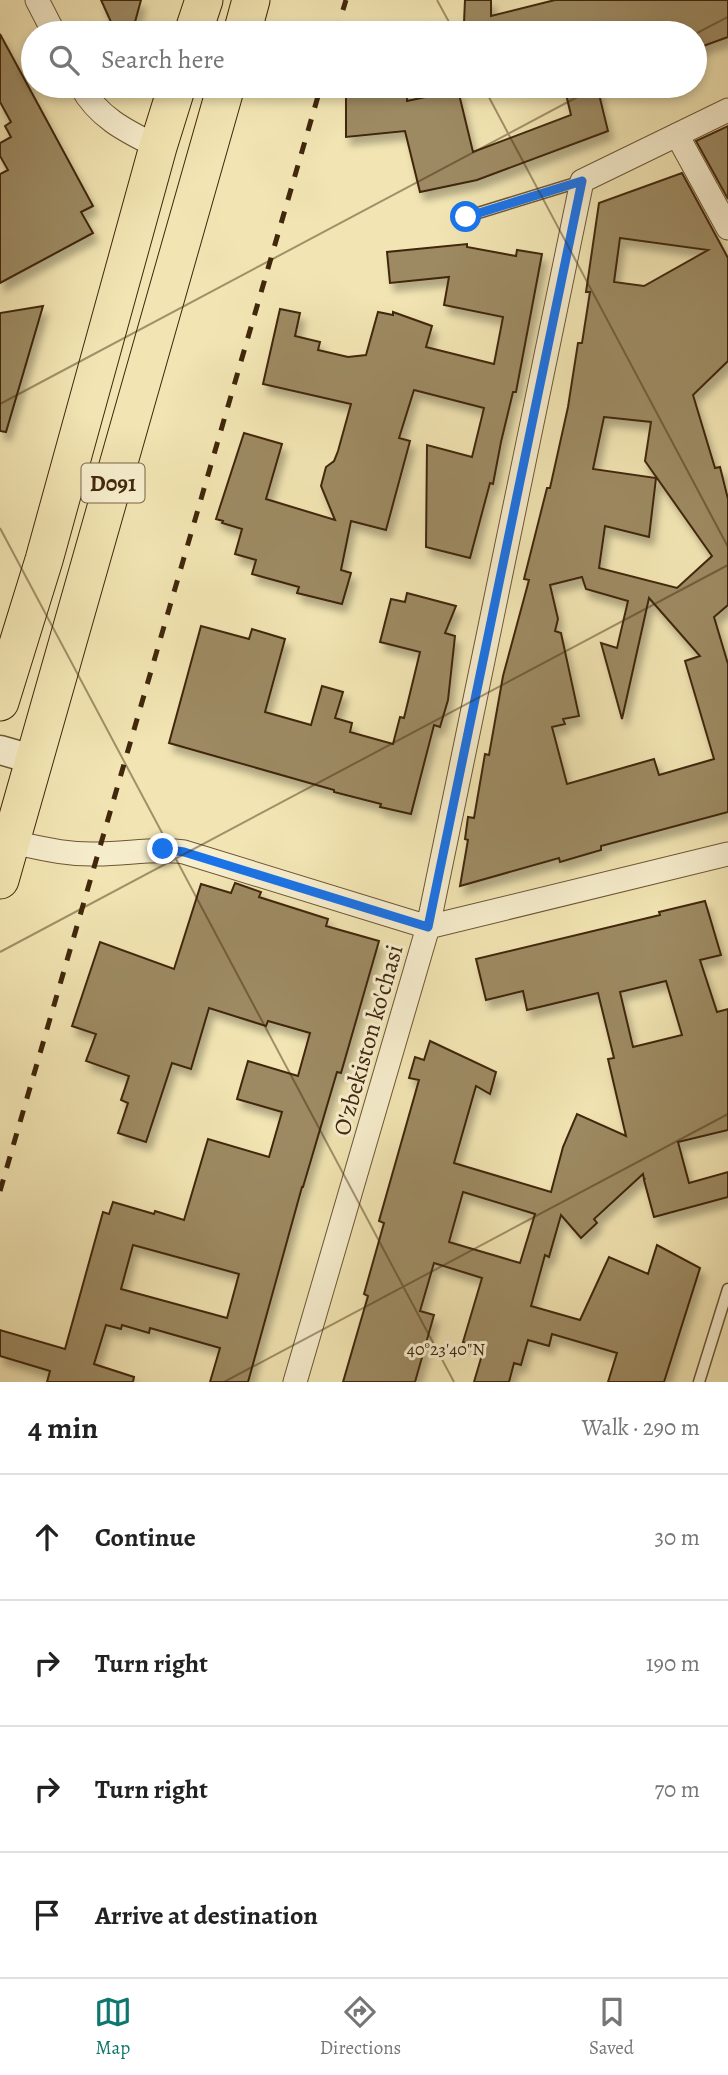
<!DOCTYPE html>
<html lang="en">
<head>
<meta charset="utf-8">
<style>
  body { margin:0; font-family:Alegreya,serif; background:#f6f6f6; color:#222 }
  .stop { position:absolute; width:21px; height:21px; margin:-16px; border:5px solid #1a73e8; border-radius:50%; background:#fff }
  .stop.end { background:#1a73e8; border-color:#fff; box-shadow:0 2px 7px #0008 }
  .list { margin:0; padding:0; list-style:none }
  h2 { display:flex; justify-content:space-between; align-items:center; height:91px; margin:0; padding:0 28px; font-size:30px }
  h2 small { font-size:23px; font-weight:400; color:#767676 }
  .list li { display:grid; grid-template-columns:46px 1fr auto; gap:21px; align-items:center; box-sizing:border-box; height:126px; padding:0 28px; border-top:2px solid #e0e0e0 }
  .list b { display:block; font-size:26px; white-space:nowrap }
  .list em { font-size:23px; font-style:normal; color:#767676 }
  .icon { flex:none; width:38px; height:38px; fill:none; stroke:currentColor; stroke-width:2; stroke-linecap:round; stroke-linejoin:round }
  .map { position:relative; flex:none; width:728px; height:1382px; overflow:hidden }
  .search { position:absolute; background:#fff; box-shadow:0 4px 10px #0003; left:21px; right:21px; top:21px; height:77px; display:flex; align-items:center; gap:18px; box-sizing:border-box; padding:0 24px; border-radius:38px; color:#767676; font-size:26px }
  .sheet { height:595px; background:#fff }
  nav { display:flex; justify-content:space-around; align-items:center; box-sizing:border-box; height:98px; border-top:2px solid #e0e0e0; background:#fff; font-size:19px; color:#767676 }
  nav a { display:grid; justify-items:center; gap:4px }
  nav .on { color:#0f766e }
  .map>svg:first-child { display:block }
</style>
</head>
<body>
<div class="map">
<svg width="728" height="1382" viewBox="0 0 728 1382">
  <defs>
    <filter id="shadow"><feDropShadow dx="4.5" dy="8" stdDeviation="3.5" flood-color="#0004"/></filter>
  </defs>
  <rect width="100%" height="100%" fill="#f2e5b3"/>
  <filter id="stains"><feTurbulence type="fractalNoise" baseFrequency=".00286" numOctaves="4"/><feColorMatrix values="0 0 0 0 .2 0 0 0 0 .09 0 0 0 0 .02 0 0 0 .5 -.17"/></filter>
  <radialGradient id="worn" r=".72"><stop offset=".6" stop-color="#630" stop-opacity="0"/><stop offset="1" stop-color="#630" stop-opacity=".3"/></radialGradient>
  <!-- building -->
  <g fill="#9d8a62" stroke="#41270b" stroke-width="2" fill-rule="evenodd" filter="url(#shadow)">
    <path d="M101,0H141L132,33H116Z"/>
    <path d="M465,0H491V16L555,0H728V37L695,49V33H456L455,26L464,23Z"/>
    <path d="M0,34L93,206L81,212L93,233L0,283V174L8,170L0,156V143L11,137L5,126L11,122L0,102Z"/>
    <path d="M346,86H408L407,101L458,90L473,152L571,115L564,86H597L608,131L477,180L420,192L405,131L346,137Z"/>
    <path d="M728,126V199L696,141Z"/>
    <path d="M682,173L728,258V361L693,395L715,468L720,467L728,499V605L714,617L728,664V812L601,846V850L560,862L559,858L460,886L468,840L465,839L468,817L474,818L485,754L489,755L503,676L529,580L524,579L547,488H550L568,407L578,343H582L590,292H586L599,203ZM620,238L708,250L644,286L614,282ZM604,417L651,422L645,461L712,556L677,588L599,568L605,526L649,537L656,478L593,469ZM582,577L586,589L628,601L617,648L601,643L622,719L649,598L700,656L685,661L714,759L659,775L654,759L567,784L552,727L565,724L563,719L579,716L561,633L555,631L558,619L550,585Z"/>
    <path d="M467,244V247L516,256L517,250L542,254L516,392H513L501,442L493,484L490,483L470,558L426,547L427,445L472,457L484,408L414,390L399,438L410,441L386,530L351,521L341,570L351,573L342,604L297,593L299,587L252,574L256,560L235,554L242,529L222,523L223,521L216,519L244,433L282,444L266,499L335,520L321,486L326,467L334,461L338,451L351,404L263,384L280,309L300,313L295,336L320,342L318,350L348,357L366,355L378,312L393,315V312L432,326L426,347L494,364L503,317L444,305L449,277L390,283L387,252Z"/>
    <path d="M43,306L6,432L0,431V313Z"/>
    <path d="M407,593L456,606L445,633L455,636L448,700L440,727L434,725L411,814L380,807L381,804L334,792V790L169,743L201,626L249,639L252,629L285,639L265,712L311,725L322,686L343,692L335,718L352,723L350,732L393,744L400,717L404,718L420,652L380,642L391,599L405,602Z"/>
    <path d="M235,883L261,892L259,897L328,919L326,926L379,941L341,1073L337,1072L303,1187H302L248,1382H210L220,1348L150,1328L149,1333L122,1325L121,1329L106,1325L94,1364L134,1377L133,1382H47L50,1371L0,1356V1330L65,1349L103,1212L109,1214L113,1202L154,1214L155,1211L184,1220L208,1139L269,1157L282,1112L237,1099L248,1061L298,1076L310,1033L268,1021L266,1026L209,1008L191,1069L172,1063L146,1142L118,1133L128,1103L121,1100L129,1076L86,1061L96,1034L72,1026L100,942L174,969L201,884L231,893ZM133,1245L239,1274L227,1318L121,1289Z"/>
    <path d="M705,901L721,955L700,960L717,1012L728,1009V1130L678,1142L689,1183L728,1172V1197L654,1217L644,1180L645,1178L644,1179L643,1174L594,1219L597,1223L581,1238L561,1215L549,1257L545,1255L531,1306L580,1320L609,1257L648,1274L657,1245L700,1268L664,1382H608L617,1353L552,1334L549,1346L528,1340L521,1365L514,1363L509,1382H474L484,1348L463,1342L482,1278L434,1263L420,1311L434,1315L415,1382H343L368,1296L364,1294L384,1223L379,1221L419,1080L409,1078L415,1057L424,1060L430,1041L496,1072L490,1094L476,1086L454,1163L551,1192L563,1147L577,1114L626,1136L608,1059L614,1058L598,993L527,1010L523,991L486,1000L476,959L660,915L659,912ZM666,981L682,1035L633,1047L620,992ZM463,1192L535,1214L520,1263L449,1242Z"/>
  </g>
  <g fill="none" stroke-linecap="round" stroke-linejoin="round">
    <!-- service casing -->
    <g stroke="#6d5635" stroke-width="13">
      <g id="service">
        <path d="M465,217L582,181"/>
        <path d="M699,1382L728,1289"/>
      </g>
    </g>
    <!-- minor casing -->
    <g stroke="#6d5635" stroke-width="25">
      <g id="minor">
        <path d="M37,0L54,33"/>
        <path d="M81,86C98,118 128,132 158,147"/>
        <path d="M677,135L728,228"/>
        <path d="M11,842C40,848 67,855 97,854C127,854 155,848 184,852L428,927L582,181L728,110"/>
        <path d="M295,1382L428,927L728,854"/>
      </g>
    </g>
    <!-- tertiary casing -->
    <g stroke="#6d5635" stroke-width="31">
      <path id="tertiary" d="M0,750L35,760"/>
    </g>
    <!-- trunk casing -->
    <g stroke="#41270b" stroke-width="39">
      <g id="trunk">
        <path d="M193,33L204,0"/>
        <path d="M242,33L251,0"/>
        <path d="M0,702L44,560L158,147L177,86"/>
        <path d="M0,880L226,86"/>
      </g>
    </g>
    <!-- service -->
    <use href="#service" stroke="#f7eece" stroke-width="10"/>
    <!-- minor -->
    <use href="#minor" stroke="#f7eece" stroke-width="23"/>
    <!-- tertiary -->
    <use href="#tertiary" stroke="#f7eece" stroke-width="28"/>
    <!-- trunk -->
    <use href="#trunk" stroke="#f2e5b3" stroke-width="37"/>
    <!-- rail -->
    <g stroke="#41270b" stroke-width="5" stroke-dasharray="12 12" stroke-linecap="butt">
      <path d="M336,33L346,0"/>
      <path d="M0,1191L321,86"/>
    </g>
  </g>
  <g fill="none" stroke-linecap="round" stroke-linejoin="round">
    <!-- route -->
    <path stroke="#1a73e8" stroke-width="9" d="M163,849L184,852L428,927L582,181L466,217"/>
  </g>
  <!-- ticks -->
  <path fill="none" stroke="#41270b" stroke-width="2" stroke-opacity="0.45" d="M437,0L455,33M695,34L728,17M483,86L728,547M0,404L598,86M0,528L454,1382M0,952L728,565M224,1382L728,1114"/>
  <g text-anchor="middle" stroke-width="6" stroke-linejoin="round" paint-order="stroke">
    <!-- shield labels -->
    <rect fill="#f7eece" stroke="#786346" stroke-width="2" x="81.5" y="463.5" width="63" height="39" rx="5"/>
    <g font-size="23" font-weight="bold" fill="#41270b">
      <text x="113" y="491">D091</text>
    </g>
    <!-- street labels -->
    <g font-size="24" fill="#41270b" stroke="#f7eece">
      <text transform="translate(368 1040) rotate(-74)" y="8">O'zbekiston ko'chasi</text>
    </g>
  </g>
  <g font-size="18" text-anchor="middle" fill="#41270b" stroke="#f7eece" stroke-width="6" stroke-linejoin="round" paint-order="stroke">
    <text x="446" y="1355">40°23'40"N</text>
  </g>
  <rect width="100%" height="100%" filter="url(#stains)"/>
  <rect width="100%" height="100%" fill="url(#worn)"/>
</svg>
<div class="stop" style="left:466px;top:217px"></div>
<div class="stop end" style="left:163px;top:849px"></div>
<div class="search"><svg class="icon" aria-label="search" viewBox="0 0 24 24"><circle cx="10" cy="10" r="6"/><path d="M15 15l6 6"/></svg>Search here</div>
</div>
<section class="sheet">
<h2>4 min<small>Walk · 290 m</small></h2>
<ul class="list">
<li><svg class="icon" aria-label="ahead" viewBox="0 0 24 24"><path d="M12 20V5M6 11l6-6 6 6"/></svg><div><b>Continue</b></div><em>30 m</em></li>
<li><svg class="icon" aria-label="right" viewBox="0 0 24 24"><path d="M7 20v-9h11M14 6l5 5-5 5"/></svg><div><b>Turn right</b></div><em>190 m</em></li>
<li><svg class="icon" aria-label="right" viewBox="0 0 24 24"><path d="M7 20v-9h11M14 6l5 5-5 5"/></svg><div><b>Turn right</b></div><em>70 m</em></li>
<li><svg class="icon" aria-label="arrive" viewBox="0 0 24 24"><path d="M6 21V4h12l-3 4 3 4H6"/></svg><div><b>Arrive at destination</b></div></li>
</ul>
</section>
<nav>
<a class="on"><svg class="icon" aria-label="map" viewBox="0 0 24 24"><path d="M3 6l6-2 6 2 6-2v14l-6 2-6-2-6 2zM9 4v14M15 6v14"/></svg>Map</a>
<a><svg class="icon" aria-label="directions" viewBox="0 0 24 24"><path d="M12 3l9 9-9 9-9-9zM9 14v-3h6M13 9l2 2-2 2"/></svg>Directions</a>
<a><svg class="icon" aria-label="saved" viewBox="0 0 24 24"><path d="M7 4h10v16l-5-4-5 4z"/></svg>Saved</a>
</nav>
</body>
</html>
